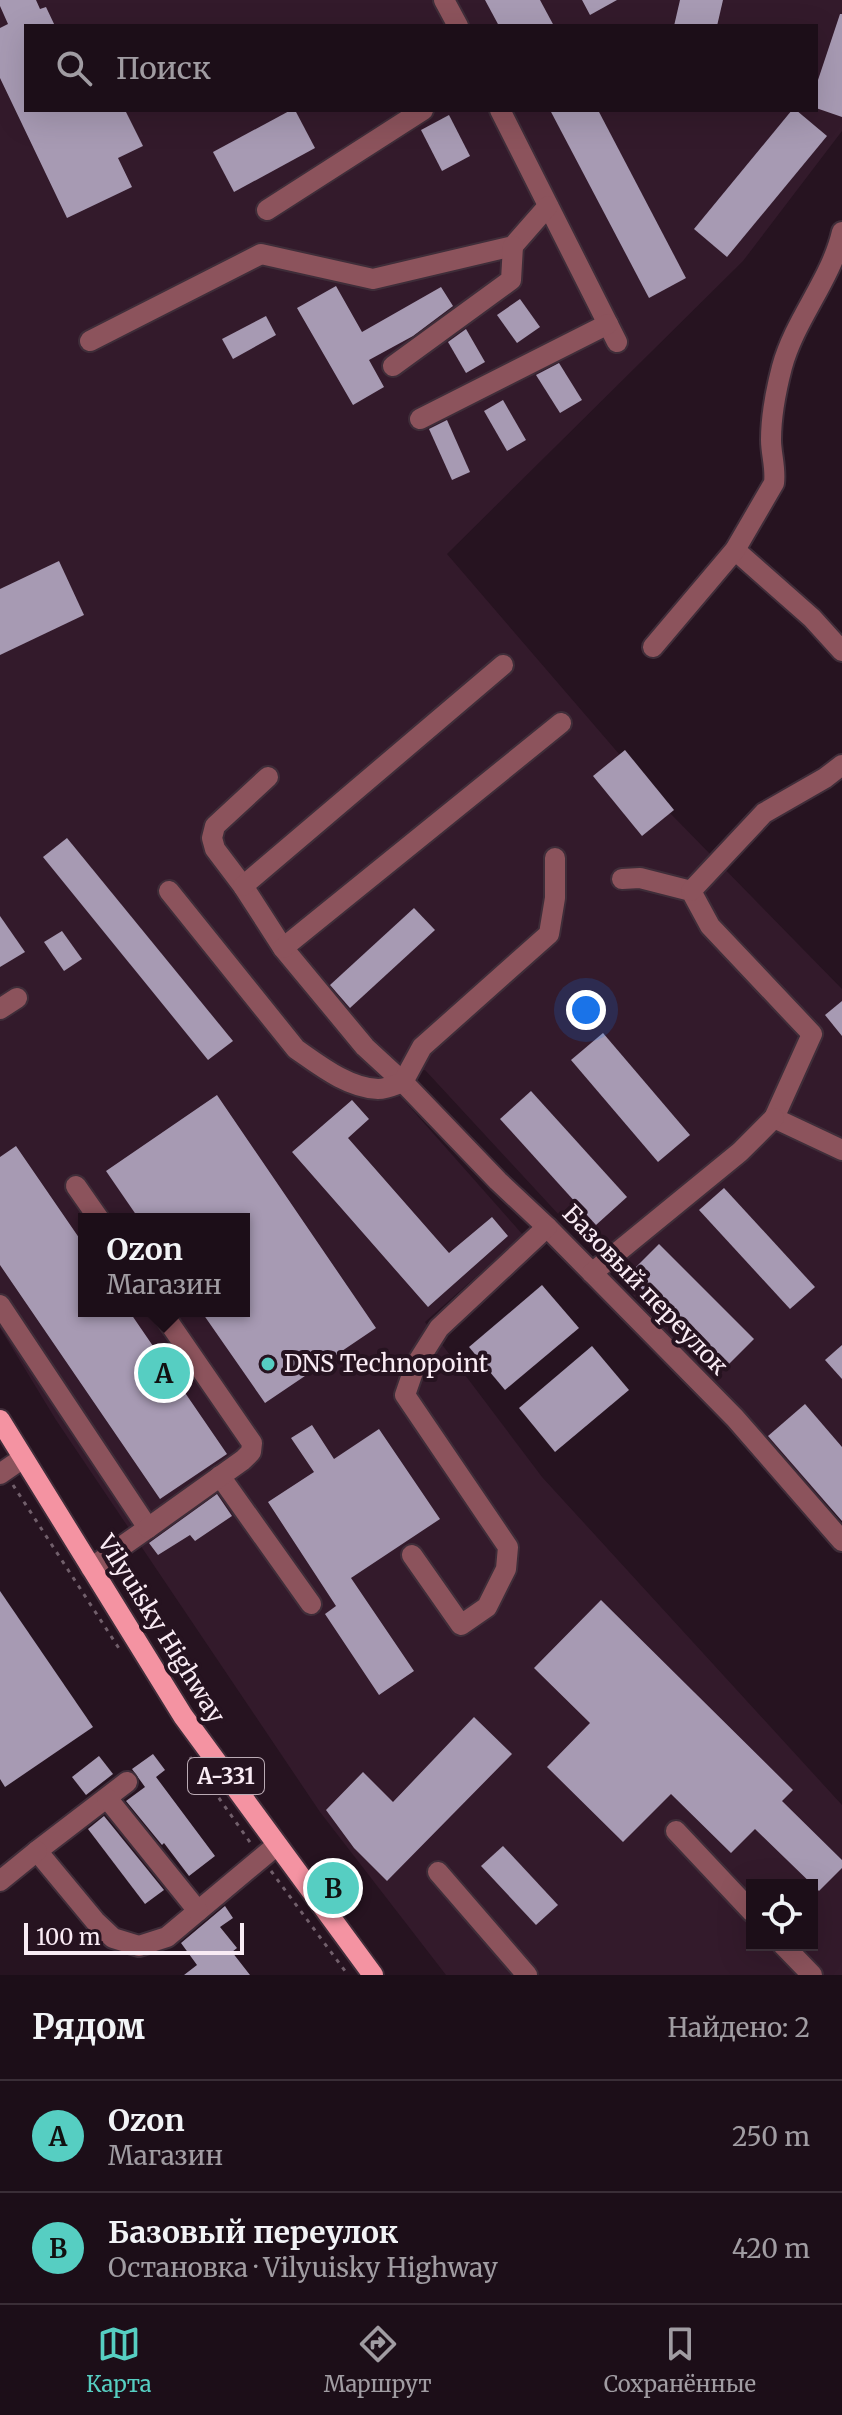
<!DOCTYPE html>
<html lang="ru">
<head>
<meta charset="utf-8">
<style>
  body { margin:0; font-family:Merriweather,serif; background:#251721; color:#f1f3f6 }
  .controls { position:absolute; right:24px; bottom:24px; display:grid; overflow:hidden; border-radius:0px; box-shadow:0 8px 32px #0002 }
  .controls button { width:72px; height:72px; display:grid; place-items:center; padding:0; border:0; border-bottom:2px solid #3a2e37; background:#1c0e18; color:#f1f3f6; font:40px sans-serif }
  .scale { position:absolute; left:24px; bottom:20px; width:220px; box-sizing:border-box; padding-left:8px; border:4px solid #f9ebf4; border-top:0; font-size:22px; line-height:28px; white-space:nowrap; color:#f9ebf4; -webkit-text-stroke:6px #261320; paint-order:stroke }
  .you { position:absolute; left:586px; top:1010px; width:28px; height:28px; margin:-20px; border:6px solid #fff; border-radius:50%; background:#1a73e8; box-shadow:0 0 0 12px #1a73e833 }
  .badge { display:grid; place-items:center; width:52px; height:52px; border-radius:50%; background:#56cec2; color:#111; font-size:26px; font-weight:700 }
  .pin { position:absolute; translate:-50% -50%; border:4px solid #fff; box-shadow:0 2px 8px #0006 }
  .popup { position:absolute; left:78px; top:1213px; width:172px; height:104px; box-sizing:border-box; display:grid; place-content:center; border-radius:0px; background:#1c0e18; filter:drop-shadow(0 2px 6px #0005); font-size:26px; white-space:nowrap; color:#a09ca2 }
  .popup b { font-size:30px; color:#f1f3f6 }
  .popup::after { content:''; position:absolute; left:50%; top:100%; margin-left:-16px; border:16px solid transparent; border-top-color:#1c0e18 }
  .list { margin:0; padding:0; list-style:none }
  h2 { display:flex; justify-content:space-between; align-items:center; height:104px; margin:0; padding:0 32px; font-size:34px }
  h2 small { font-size:26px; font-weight:400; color:#a09ca2 }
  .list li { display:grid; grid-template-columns:52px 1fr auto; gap:24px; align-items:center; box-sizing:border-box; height:112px; padding:0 32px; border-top:2px solid #3a2e37 }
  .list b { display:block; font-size:30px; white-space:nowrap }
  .list p { margin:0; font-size:26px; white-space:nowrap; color:#a09ca2 }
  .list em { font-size:26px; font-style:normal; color:#a09ca2 }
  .icon { flex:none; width:44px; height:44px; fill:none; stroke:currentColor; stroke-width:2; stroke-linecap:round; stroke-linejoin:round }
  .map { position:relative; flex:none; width:842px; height:1975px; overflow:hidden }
  .search { position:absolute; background:#1c0e18; box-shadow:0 8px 32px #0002; left:24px; right:24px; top:24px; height:88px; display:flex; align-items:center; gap:20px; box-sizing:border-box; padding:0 28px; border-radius:0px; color:#a09ca2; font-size:30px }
  .sheet { height:328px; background:#1c0e18 }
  nav { display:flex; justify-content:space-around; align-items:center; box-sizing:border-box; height:112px; border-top:2px solid #3a2e37; background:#1c0e18; font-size:22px; color:#a09ca2 }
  nav a { display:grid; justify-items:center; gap:4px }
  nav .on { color:#56cec2 }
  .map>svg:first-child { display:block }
</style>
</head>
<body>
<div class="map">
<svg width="842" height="1975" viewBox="0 0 842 1975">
  <rect width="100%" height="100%" fill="#261320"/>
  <!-- built -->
  <path fill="#331a2b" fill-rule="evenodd" d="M0,0H842V131L743,261L447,554L669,812L842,989V1521L425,1070L386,1080L523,1235L425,1322L542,1477L842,1805V1975H446L320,1812L56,1420L0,1328ZM26,26H816V110H26ZM84,1219H244V1311H84ZM752,1885H812V1945H752Z"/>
  <!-- building -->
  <g fill="#a79ab3">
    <path d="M0,0H36L40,9L46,7L55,26H26V110H125L143,146L118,158L132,187L67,218L0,78V28L8,24L0,6Z"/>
    <path d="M485,0H540L554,26H499Z"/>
    <path d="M582,0H617L590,15Z"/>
    <path d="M680,0H723L717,26H674Z"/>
    <path d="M840,14H842V117L816,108V86Z"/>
    <path d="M291,110H295L315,148L234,192L213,152Z"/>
    <path d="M550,110H598L686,278L649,298Z"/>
    <path d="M792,110H796L827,136L727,257L694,229Z"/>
    <path d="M449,115L470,156L442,171L421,130Z"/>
    <path d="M336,286L362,332L441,287L453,306L413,336L369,360L384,387L353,405L297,308Z"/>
    <path d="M520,299L540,327L517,343L497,315Z"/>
    <path d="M266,316L276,335L233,359L222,339Z"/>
    <path d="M466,329L485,362L466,373L448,342Z"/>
    <path d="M559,363L582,400L560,413L536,375Z"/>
    <path d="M503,400L526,440L507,451L484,411Z"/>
    <path d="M447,420L470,472L452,480L429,429Z"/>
    <path d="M59,561L84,615L0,655V589Z"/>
    <path d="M625,750L674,810L642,836L593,776Z"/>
    <path d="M67,838L233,1041L208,1060L43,857Z"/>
    <path d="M414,908L435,930L350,1008L330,985Z"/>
    <path d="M0,916L25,952L0,967Z"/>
    <path d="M62,931L82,959L64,971L44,942Z"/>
    <path d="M842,1001V1036L825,1015Z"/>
    <path d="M603,1033L690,1135L658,1162L571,1060Z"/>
    <path d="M531,1091L627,1197L596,1225L500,1119Z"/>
    <path d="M217,1095L376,1328L265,1403L201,1311H244V1219H139L106,1171Z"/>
    <path d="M352,1100L369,1119L348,1138L449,1253L492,1217L508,1236L428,1307L292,1152Z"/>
    <path d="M16,1146L84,1245V1311H129L227,1454L160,1499L0,1265V1157Z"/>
    <path d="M724,1188L815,1287L790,1309L699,1210Z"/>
    <path d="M659,1244L754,1339L723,1370L628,1275Z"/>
    <path d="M542,1285L579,1328L505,1390L469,1347Z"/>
    <path d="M842,1345V1379L825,1360Z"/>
    <path d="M592,1346L629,1390L555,1452L519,1408Z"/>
    <path d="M805,1404L842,1447V1521L768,1436Z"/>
    <path d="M312,1425L334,1459L379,1429L440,1519L351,1578L414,1671L379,1695L325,1614L336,1606L268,1502L314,1472L291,1438Z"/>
    <path d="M217,1494L232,1516L195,1541L190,1535L158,1555L149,1543Z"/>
    <path d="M0,1591L93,1727L5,1787L0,1779Z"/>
    <path d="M601,1600L793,1790L782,1801L842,1860V1868L819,1891L755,1829L731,1853L671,1794L623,1842L547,1767L590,1723L534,1668Z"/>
    <path d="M474,1717L512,1754L387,1881L354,1848L326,1810L363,1772L393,1802Z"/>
    <path d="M153,1754L165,1770L156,1777L215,1856L189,1876L164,1843L162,1845L126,1801L145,1787L132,1769Z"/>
    <path d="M99,1756L113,1774L86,1795L72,1777Z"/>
    <path d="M104,1816L164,1890L145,1904L88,1829Z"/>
    <path d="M503,1846L558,1905L536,1925L481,1866Z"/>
    <path d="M225,1906L233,1918L220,1927L237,1948L232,1952L250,1975H184L197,1965L181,1943Z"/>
  </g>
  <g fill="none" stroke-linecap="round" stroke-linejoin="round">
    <!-- minor casing -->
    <g stroke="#3f2d39" stroke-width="24">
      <g id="minor">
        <path d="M444,0L458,26"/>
        <path d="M500,110L617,342"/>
        <path d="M267,210L423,110"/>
        <path d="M90,341L261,254L373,279L513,246L548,206"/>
        <path d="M393,366L511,280L513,246"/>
        <path d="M420,419L608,324"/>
        <path d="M735,550L812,618L842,651"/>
        <path d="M653,647L735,550L774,483C776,468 771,454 771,440C771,415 776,390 782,367C795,319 831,280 842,232"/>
        <path d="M268,777L215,826L212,838L215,849L243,886L283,948L365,1047L403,1082L498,1181L547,1227L735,1418L842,1541"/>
        <path d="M622,879L640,878L691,891L710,926L812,1034L774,1118L842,1150"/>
        <path d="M243,886L503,665"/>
        <path d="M169,891L296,1049C319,1065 348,1088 378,1089C386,1089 395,1085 403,1082L422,1047L549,934L555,898V858"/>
        <path d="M691,891L764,813L825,778L842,765"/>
        <path d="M283,948L561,723"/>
        <path d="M0,1009L17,998"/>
        <path d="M76,1186L99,1219"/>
        <path d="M592,1273L740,1152L774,1118"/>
        <path d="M0,1305L148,1528L91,1568"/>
        <path d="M0,1474L23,1458"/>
        <path d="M220,1476L311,1604"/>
        <path d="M148,1528L243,1460L251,1452L252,1443L161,1311"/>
        <path d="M412,1555L461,1625L487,1607L506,1569L508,1547L405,1395L415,1366L439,1328L547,1227"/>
        <path d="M127,1782L37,1851L95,1921L113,1938L139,1946L167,1937L277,1845"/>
        <path d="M107,1798L198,1911"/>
        <path d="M676,1831L752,1912"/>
        <path d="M438,1872L527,1975"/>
        <path d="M0,1881L37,1851"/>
        <path d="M783,1945L812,1975"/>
      </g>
    </g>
    <!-- major casing -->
    <g stroke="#3f2d39" stroke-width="24">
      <path id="major" d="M0,1420L183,1716L373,1975"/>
    </g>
    <!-- path -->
    <g stroke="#715f6b" stroke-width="3" stroke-dasharray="4 6" stroke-linecap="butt">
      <path d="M13,1485L120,1650"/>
      <path d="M190,1757L252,1845"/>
      <path d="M271,1871L348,1975"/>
    </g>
    <!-- minor -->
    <use href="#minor" stroke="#8c535c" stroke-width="20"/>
    <!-- major -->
    <use href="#major" stroke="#f493a2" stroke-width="20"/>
  </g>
  <!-- markers -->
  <circle fill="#56cec2" stroke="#261320" stroke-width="3" cx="268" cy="1364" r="8"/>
  <g text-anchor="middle" stroke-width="8" stroke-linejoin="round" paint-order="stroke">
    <!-- shield labels -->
    <rect fill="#261320" stroke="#baaab4" stroke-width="2" x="188" y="1758" width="76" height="36" rx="6"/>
    <g font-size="22" font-weight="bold" fill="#f9ebf4">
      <text x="226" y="1784">А-331</text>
    </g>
    <!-- street labels -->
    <g font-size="24" fill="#f9ebf4" stroke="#261320">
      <text transform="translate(645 1290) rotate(46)" y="8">Базовый переулок</text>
      <text transform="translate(161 1629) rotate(58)" y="8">Vilyuisky Highway</text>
    </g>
    <!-- poi labels -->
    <g font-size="24" fill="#f9ebf4" stroke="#261320" text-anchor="start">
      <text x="284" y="1372">DNS Technopoint</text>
    </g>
  </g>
</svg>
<div class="controls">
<button><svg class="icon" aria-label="locate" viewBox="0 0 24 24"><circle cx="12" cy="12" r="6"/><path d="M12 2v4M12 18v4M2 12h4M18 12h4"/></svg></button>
</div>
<div class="scale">100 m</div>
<div class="you"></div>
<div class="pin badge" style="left:164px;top:1373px">A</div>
<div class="popup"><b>Ozon</b>Магазин</div>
<div class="pin badge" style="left:333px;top:1888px">B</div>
<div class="search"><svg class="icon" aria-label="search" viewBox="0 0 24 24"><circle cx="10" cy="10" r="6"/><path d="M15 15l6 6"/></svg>Поиск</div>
</div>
<section class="sheet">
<h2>Рядом<small>Найдено: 2</small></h2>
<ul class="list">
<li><span class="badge">A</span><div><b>Ozon</b><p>Магазин</p></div><em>250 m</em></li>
<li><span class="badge">B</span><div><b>Базовый переулок</b><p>Остановка · Vilyuisky Highway</p></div><em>420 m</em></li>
</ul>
</section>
<nav>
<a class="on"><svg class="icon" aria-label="map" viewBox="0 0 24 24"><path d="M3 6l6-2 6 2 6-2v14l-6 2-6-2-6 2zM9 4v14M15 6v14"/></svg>Карта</a>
<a><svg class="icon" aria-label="directions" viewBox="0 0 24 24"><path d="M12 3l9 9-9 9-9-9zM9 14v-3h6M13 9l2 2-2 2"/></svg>Маршрут</a>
<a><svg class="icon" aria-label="saved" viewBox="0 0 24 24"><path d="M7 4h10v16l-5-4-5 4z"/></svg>Сохранённые</a>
</nav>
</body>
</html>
